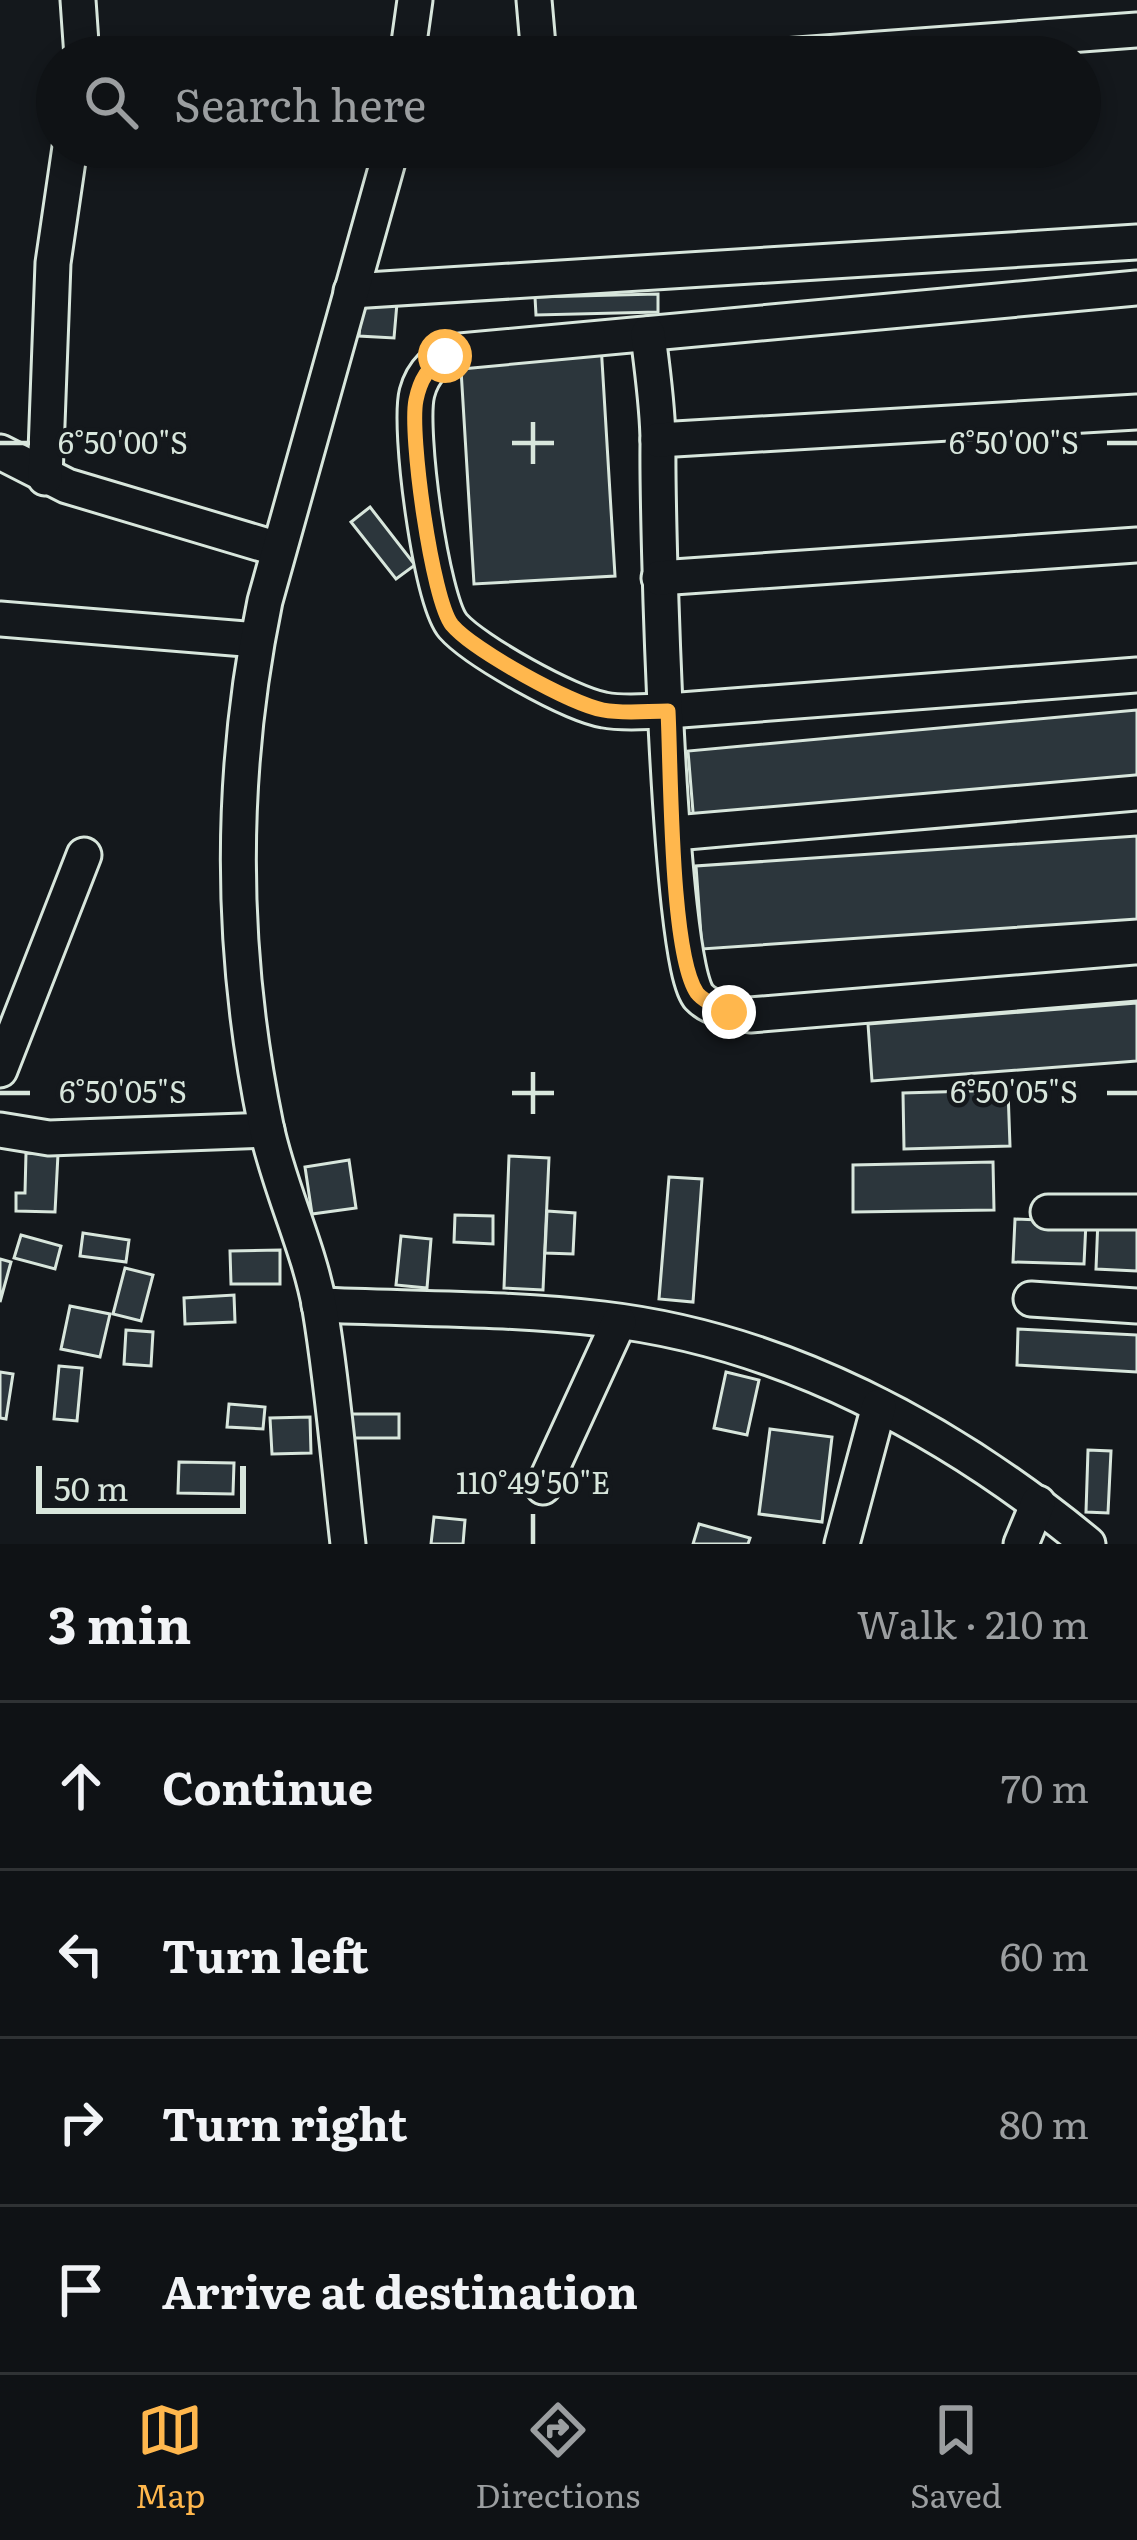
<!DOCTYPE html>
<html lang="en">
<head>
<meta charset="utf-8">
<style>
  body { margin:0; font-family:Literata,serif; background:#1d2022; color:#f1f3f6 }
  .scale { position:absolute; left:36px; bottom:30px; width:210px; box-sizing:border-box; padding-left:12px; border:6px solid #d8e6dc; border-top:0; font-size:33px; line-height:42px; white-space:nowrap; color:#d8e6dc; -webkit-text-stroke:9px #14181c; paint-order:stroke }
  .stop { position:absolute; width:36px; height:36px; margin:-27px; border:9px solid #ffb74d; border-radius:50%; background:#fff }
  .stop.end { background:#ffb74d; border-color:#fff; box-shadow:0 3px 12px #0008 }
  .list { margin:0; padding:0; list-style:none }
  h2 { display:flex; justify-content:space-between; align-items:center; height:156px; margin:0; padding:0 48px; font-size:51px }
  h2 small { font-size:39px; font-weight:400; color:#9b9ea0 }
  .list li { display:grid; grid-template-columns:78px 1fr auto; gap:36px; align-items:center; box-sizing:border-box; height:168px; padding:0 48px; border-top:3px solid #2f3234 }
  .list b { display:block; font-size:45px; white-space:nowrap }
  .list em { font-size:39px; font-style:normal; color:#9b9ea0 }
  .icon { flex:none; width:66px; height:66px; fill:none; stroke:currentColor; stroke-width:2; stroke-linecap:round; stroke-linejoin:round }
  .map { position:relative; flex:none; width:1137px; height:1544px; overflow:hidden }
  .search { position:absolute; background:#0f1215; box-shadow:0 6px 18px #0003; left:36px; right:36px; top:36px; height:132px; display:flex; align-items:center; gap:30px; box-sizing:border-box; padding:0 42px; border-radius:66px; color:#9b9ea0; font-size:45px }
  .sheet { height:828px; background:#0f1215 }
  nav { display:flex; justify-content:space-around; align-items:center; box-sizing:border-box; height:168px; border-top:3px solid #2f3234; background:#0f1215; font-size:33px; color:#9b9ea0 }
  nav a { display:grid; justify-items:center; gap:6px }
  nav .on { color:#ffb74d }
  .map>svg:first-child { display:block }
</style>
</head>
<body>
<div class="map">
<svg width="1137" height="1544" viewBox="0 0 1137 1544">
  <rect width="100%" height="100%" fill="#14181c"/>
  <!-- building -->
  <g fill="#2c363c" stroke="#d8e6dc" stroke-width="3">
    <path d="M658,294V312L536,315L535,297Z"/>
    <path d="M362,301L397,303L394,338L359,336Z"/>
    <path d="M601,344L615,576L474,584L460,353Z"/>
    <path d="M370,507L415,565L396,579L351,522Z"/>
    <path d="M1137,710V783L694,824L688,751Z"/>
    <path d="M1137,836V919L702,949L696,866Z"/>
    <path d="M1137,1003V1061L872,1081L868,1024Z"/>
    <path d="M1008,1090L1010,1146L904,1149L903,1093Z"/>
    <path d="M26,1153L58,1154L55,1212L16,1211V1193H25Z"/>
    <path d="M509,1156L549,1158L543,1290L504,1288Z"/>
    <path d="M349,1160L356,1208L312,1214L305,1167Z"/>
    <path d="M993,1162L994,1210L853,1212V1165Z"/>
    <path d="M669,1177L702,1179L693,1302L659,1299Z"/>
    <path d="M547,1211L575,1213L573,1254L545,1253Z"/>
    <path d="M455,1215L493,1216V1244L454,1242Z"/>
    <path d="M1015,1219L1086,1222L1084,1264L1013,1262Z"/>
    <path d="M1098,1219L1137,1221V1271L1096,1269Z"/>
    <path d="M83,1233L129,1240L126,1262L80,1256Z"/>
    <path d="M21,1235L61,1246L55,1269L14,1258Z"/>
    <path d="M401,1236L431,1239L427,1288L396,1285Z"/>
    <path d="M280,1250V1284H231L230,1251Z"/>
    <path d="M0,1259L11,1262L0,1302Z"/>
    <path d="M125,1268L153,1275L141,1321L113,1314Z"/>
    <path d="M234,1295L235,1322L185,1324L184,1298Z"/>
    <path d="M70,1306L110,1314L100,1357L61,1349Z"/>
    <path d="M1018,1329L1137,1335V1372L1017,1365Z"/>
    <path d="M126,1330L153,1332L151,1366L124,1364Z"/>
    <path d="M59,1366L82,1368L77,1421L54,1419Z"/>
    <path d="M0,1372L13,1374L6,1419L0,1418Z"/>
    <path d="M726,1372L759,1380L747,1435L714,1428Z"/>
    <path d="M229,1404L265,1407L263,1429L227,1427Z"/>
    <rect x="345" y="1414" width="54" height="24"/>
    <path d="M310,1417L311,1453L272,1454L270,1418Z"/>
    <path d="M770,1429L832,1437L822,1522L759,1514Z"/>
    <path d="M1088,1450L1111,1451L1108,1513L1086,1512Z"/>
    <path d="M179,1462L234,1463L233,1494L178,1493Z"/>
    <path d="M434,1517L465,1520L463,1544H431Z"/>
    <path d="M699,1524L750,1538L748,1544H693Z"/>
  </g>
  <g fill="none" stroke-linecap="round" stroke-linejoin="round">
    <!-- minor casing -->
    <g stroke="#d8e6dc" stroke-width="39">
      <g id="minor">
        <path d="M78,0L82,57"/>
        <path d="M534,0L539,57"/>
        <path d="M407,57L415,0"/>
        <path d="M770,57L1137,30"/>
        <path d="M1137,288L460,351C437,358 423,370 417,393C408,428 431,600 453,626C475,651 570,704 604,710C624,714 647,711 668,711L1137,675"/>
        <path d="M351,291L1137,242"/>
        <path d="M648,334C652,370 658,407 658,443C657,515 668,964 699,997C710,1009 734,1013 750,1015L1137,983"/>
        <path d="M658,440L1137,412"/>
        <path d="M0,452L67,486L278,549"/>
        <path d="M45,478L53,263L70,147"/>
        <path d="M659,578L1137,545"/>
        <path d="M0,619L257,640"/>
        <path d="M675,833L1137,793"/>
        <path d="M0,1070L84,855"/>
        <path d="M0,1130L49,1138L267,1130"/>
        <path d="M1048,1212H1137"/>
        <path d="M1031,1299L1137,1306"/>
        <path d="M319,1305C413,1309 510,1308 603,1319C783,1340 950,1430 1088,1544"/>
        <path d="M543,1487L619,1322"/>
        <path d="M348,1544C339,1466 333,1387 320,1309C309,1247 279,1188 266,1126C230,952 229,775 265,601L392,147"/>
        <path d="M842,1544L879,1406"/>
        <path d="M1021,1544L1038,1503"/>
      </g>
    </g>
    <!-- minor -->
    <use href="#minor" stroke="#14181c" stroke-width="33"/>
  </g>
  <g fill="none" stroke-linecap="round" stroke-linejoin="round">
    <!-- route -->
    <path stroke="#ffb74d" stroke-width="15" d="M445,356C428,367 420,380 416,400C409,433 432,600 452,625C473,650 571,704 603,710C624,714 647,711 668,711C671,768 670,954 697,993C704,1002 719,1007 729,1012"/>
  </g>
  <!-- ticks -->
  <path fill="none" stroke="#d8e6dc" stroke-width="4.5" d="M533,422V464M0,443H30M512,443H554M1107,443H1137M533,1072V1114M0,1093H30M512,1093H554M1107,1093H1137M533,1514V1544"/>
  <g font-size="30" text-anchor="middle" fill="#d8e6dc" stroke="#14181c" stroke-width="9" stroke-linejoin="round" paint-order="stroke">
    <text x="123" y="454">6°50'00"S</text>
    <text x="1014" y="454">6°50'00"S</text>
    <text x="123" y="1103">6°50'05"S</text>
    <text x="1014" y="1103">6°50'05"S</text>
    <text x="533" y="1494">110°49'50"E</text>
  </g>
</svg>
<div class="scale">50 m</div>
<div class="stop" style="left:445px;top:356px"></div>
<div class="stop end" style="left:729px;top:1012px"></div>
<div class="search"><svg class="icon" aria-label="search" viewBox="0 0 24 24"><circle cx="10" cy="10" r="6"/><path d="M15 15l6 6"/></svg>Search here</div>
</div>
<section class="sheet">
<h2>3 min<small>Walk · 210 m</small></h2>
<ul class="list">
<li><svg class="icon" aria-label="ahead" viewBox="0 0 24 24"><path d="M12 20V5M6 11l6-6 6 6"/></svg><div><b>Continue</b></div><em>70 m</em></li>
<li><svg class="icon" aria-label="left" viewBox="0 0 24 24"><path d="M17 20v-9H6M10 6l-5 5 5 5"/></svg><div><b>Turn left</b></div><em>60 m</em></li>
<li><svg class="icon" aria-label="right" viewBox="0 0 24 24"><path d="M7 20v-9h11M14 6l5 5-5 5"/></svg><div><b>Turn right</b></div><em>80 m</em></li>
<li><svg class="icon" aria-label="arrive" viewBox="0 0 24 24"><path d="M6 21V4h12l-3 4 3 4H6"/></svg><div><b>Arrive at destination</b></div></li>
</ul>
</section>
<nav>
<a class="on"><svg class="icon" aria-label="map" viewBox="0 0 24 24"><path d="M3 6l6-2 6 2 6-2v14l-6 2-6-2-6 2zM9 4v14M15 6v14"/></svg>Map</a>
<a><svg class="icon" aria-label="directions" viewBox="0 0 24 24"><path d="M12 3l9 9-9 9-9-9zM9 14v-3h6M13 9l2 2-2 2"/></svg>Directions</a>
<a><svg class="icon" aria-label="saved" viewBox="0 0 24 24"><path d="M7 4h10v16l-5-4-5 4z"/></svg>Saved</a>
</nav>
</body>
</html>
